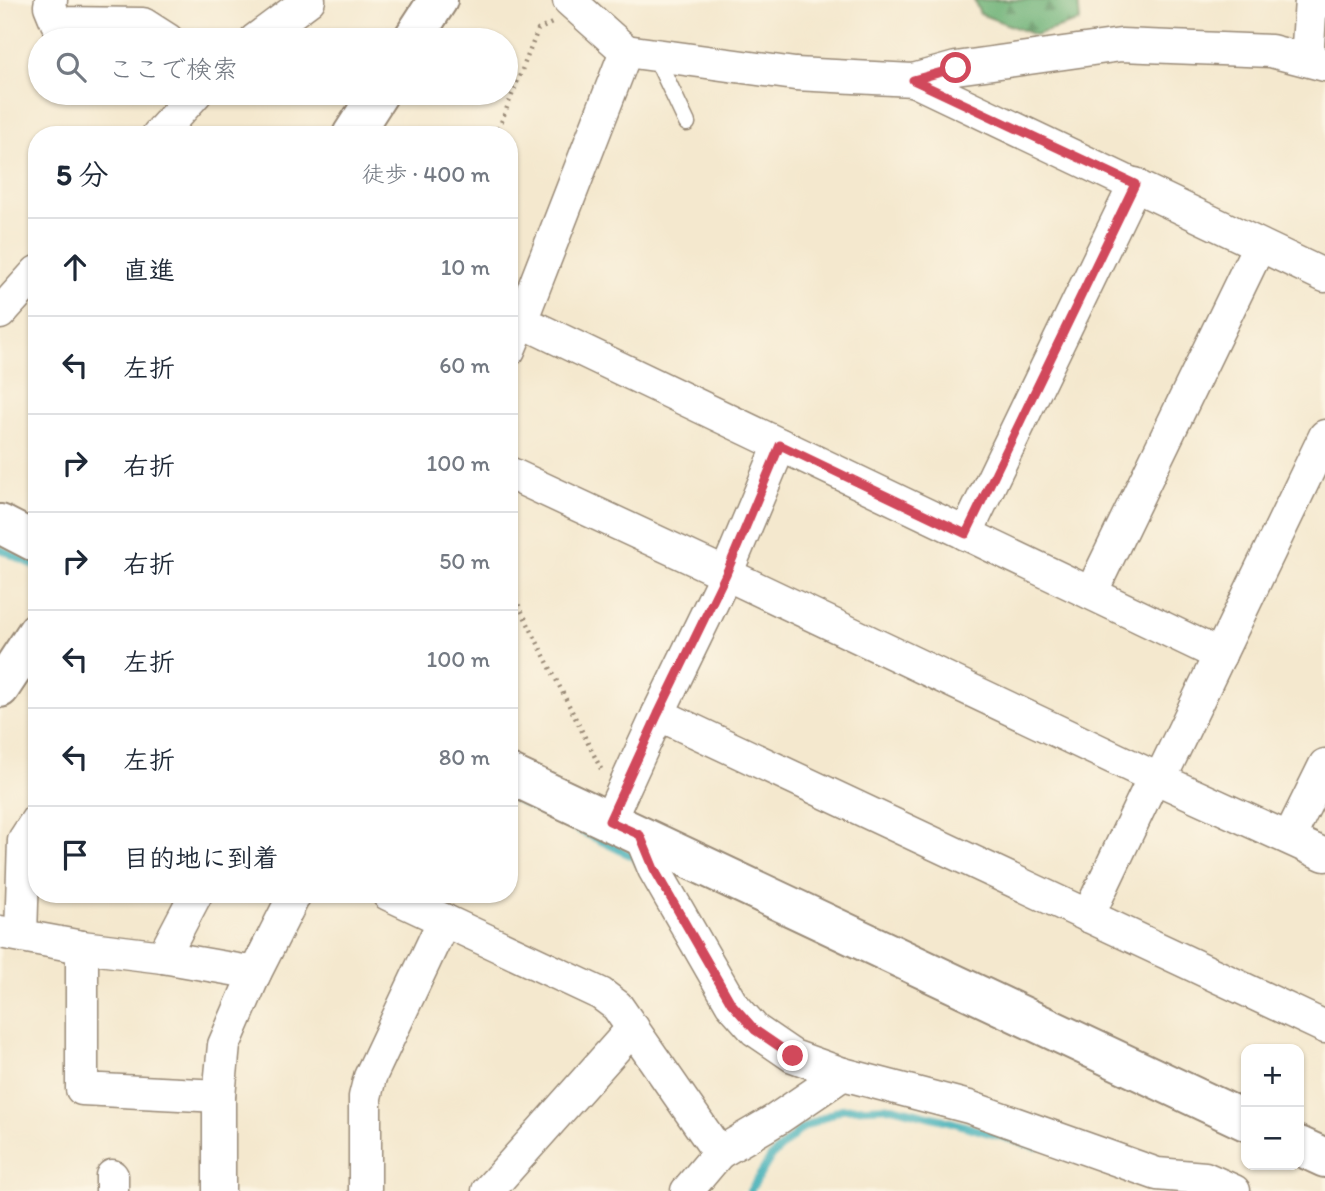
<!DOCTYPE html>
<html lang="ja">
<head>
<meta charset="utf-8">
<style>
  body { margin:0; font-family:Itim,"Klee One",sans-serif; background:#f2f2f3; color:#1f2937 }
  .controls { position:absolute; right:21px; bottom:21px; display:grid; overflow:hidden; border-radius:14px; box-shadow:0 2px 5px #0004 }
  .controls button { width:63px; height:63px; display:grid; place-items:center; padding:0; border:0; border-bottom:2px solid #e0e1e3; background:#fff; color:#1f2937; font:35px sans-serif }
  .stop { position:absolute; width:21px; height:21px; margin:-16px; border:5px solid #d1495b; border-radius:50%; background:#fff }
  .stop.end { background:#d1495b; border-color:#fff; box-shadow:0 2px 7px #0008 }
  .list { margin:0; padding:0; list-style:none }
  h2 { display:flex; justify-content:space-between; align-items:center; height:91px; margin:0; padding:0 28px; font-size:30px }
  h2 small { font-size:23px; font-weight:400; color:#747a83 }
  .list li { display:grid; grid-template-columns:46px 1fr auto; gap:21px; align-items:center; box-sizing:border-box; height:98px; padding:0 28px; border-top:2px solid #e0e1e3 }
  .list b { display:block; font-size:26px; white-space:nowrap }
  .list em { font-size:23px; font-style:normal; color:#747a83 }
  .icon { flex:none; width:38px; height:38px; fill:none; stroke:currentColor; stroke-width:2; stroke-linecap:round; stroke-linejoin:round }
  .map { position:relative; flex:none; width:1325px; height:1191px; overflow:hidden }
  .search { position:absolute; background:#fff; box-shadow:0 2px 5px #0004; left:28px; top:28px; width:490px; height:77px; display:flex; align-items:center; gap:18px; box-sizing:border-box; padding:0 24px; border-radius:38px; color:#747a83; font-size:26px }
  .panel { position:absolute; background:#fff; box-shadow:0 2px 5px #0004; left:28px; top:126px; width:490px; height:777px; border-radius:28px }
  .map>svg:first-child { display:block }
</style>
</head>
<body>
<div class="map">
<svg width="1325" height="1191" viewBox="0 0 1325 1191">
  <defs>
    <pattern id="forest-firs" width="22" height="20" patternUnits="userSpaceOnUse" patternTransform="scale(1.75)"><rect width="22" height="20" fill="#6bb074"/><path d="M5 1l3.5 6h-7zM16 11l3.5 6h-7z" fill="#598f5f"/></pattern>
  </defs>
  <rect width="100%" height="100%" fill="#fcf5e5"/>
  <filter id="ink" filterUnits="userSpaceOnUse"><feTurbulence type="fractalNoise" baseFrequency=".0143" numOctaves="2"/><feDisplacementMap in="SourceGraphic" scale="14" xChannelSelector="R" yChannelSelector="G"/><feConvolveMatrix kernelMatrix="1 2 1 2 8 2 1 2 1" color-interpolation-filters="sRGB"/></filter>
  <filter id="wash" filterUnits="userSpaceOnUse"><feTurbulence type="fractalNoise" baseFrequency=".00686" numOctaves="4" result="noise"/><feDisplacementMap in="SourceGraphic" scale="28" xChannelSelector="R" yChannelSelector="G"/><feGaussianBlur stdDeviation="1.57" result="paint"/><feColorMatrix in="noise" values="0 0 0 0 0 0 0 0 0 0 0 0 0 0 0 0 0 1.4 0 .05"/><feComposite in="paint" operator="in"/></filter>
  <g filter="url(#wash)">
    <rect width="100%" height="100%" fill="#f4e8ce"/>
    <!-- forest -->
    <path fill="url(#forest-firs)" stroke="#536d49" stroke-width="2" d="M974,0H1078L1080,21L1035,35L980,14Z"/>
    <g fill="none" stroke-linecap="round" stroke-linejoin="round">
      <!-- stream -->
      <g stroke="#3fafb8" stroke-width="8">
        <path d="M0,549L37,567"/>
        <path d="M509,796L634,857L638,863"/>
        <path d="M788,1068L812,1085"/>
        <path d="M750,1191L771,1157L801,1129L841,1109L892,1107L944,1120L1037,1147"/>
      </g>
    </g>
  </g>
  <g filter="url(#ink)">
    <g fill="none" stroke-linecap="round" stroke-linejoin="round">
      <!-- lane casing -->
      <g stroke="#988976" stroke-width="19">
        <path id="lane" d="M655,55L687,123"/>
      </g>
      <!-- street casing -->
      <g stroke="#988976" stroke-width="35">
        <g id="street">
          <path d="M51,0L50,6L57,23L143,24L168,40"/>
          <path d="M569,0L626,51L795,74L913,80L956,68L1121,45L1271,51L1325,65"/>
          <path d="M255,40L309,0"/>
          <path d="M1307,60L1311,0"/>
          <path d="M913,80L1325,276"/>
          <path d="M158,135L196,93"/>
          <path d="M0,313L37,272"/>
          <path d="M521,321L626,51"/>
          <path d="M509,350L521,321L1220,655"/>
          <path d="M509,473L726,574L1154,777L1325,855"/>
          <path d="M966,534L1135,184"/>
          <path d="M1091,593L1259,246"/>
          <path d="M658,714L1325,1027"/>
          <path d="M1160,779L1325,436"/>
          <path d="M609,821L658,714L726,574L780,445"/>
          <path d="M640,835L654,869L731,1003L755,1030L793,1056L843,1074L969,1107L1157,1174L1205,1178L1234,1191"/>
          <path d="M1289,838L1325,765"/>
          <path d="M388,894L601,994L617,1006L719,1153L687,1191"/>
          <path d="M1088,916L1154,777"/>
          <path d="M0,932L82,947L163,957L255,973"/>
          <path d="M21,935L24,840L37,820"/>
          <path d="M82,947V1089L219,1096"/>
          <path d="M163,957L196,894"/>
          <path d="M719,1153L777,1119L843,1074"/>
          <path d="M112,1191V1176"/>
          <path d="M219,1191V1096L224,1045L255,973L295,894"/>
          <path d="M365,1191V1097L370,1077L444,920"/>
          <path d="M488,1191L633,1028"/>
        </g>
      </g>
      <!-- secondary casing -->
      <g stroke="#988976" stroke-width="42">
        <g id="secondary">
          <path d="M412,40L438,0"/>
          <path d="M352,135L379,93"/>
          <path d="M0,524L37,543"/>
          <path d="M0,688L37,632"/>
          <path d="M509,774L1246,1121"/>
          <path d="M1299,1146L1325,1158"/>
        </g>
      </g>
      <!-- path -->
      <g stroke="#988976" stroke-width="4.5" stroke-dasharray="2 5" stroke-linecap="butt">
        <path d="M496,135L538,30L552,23"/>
        <path d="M509,586L601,769"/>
      </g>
      <!-- lane -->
      <use href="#lane" stroke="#fff" stroke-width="16"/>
      <!-- street -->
      <use href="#street" stroke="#fff" stroke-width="32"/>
      <!-- secondary -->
      <use href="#secondary" stroke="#fff" stroke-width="38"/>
    </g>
  </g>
  <g fill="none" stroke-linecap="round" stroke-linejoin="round" filter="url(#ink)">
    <!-- route -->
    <path stroke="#d1495b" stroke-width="9" d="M793,1056L755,1030L731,1003L654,869L640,835L609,821L658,714L726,574L780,445L966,534L1135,184L913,80L956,68"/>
  </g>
</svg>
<div class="controls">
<button>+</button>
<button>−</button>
</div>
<div class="stop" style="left:956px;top:68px"></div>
<div class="stop end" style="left:793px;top:1056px"></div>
<div class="search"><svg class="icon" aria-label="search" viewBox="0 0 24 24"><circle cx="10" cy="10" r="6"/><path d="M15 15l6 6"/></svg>ここで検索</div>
<section class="panel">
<h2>5 分<small>徒歩 · 400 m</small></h2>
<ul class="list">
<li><svg class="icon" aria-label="ahead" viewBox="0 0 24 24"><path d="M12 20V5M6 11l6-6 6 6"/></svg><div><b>直進</b></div><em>10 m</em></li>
<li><svg class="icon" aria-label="left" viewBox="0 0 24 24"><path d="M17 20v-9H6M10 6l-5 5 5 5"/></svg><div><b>左折</b></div><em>60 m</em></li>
<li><svg class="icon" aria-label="right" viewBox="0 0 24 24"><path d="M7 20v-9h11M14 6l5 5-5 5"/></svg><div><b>右折</b></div><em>100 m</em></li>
<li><svg class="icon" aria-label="right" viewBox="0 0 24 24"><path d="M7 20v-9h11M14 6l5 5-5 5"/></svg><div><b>右折</b></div><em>50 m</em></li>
<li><svg class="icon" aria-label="left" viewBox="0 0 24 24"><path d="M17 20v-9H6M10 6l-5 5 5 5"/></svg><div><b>左折</b></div><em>100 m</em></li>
<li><svg class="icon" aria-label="left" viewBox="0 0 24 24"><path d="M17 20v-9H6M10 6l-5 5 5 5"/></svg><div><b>左折</b></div><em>80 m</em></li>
<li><svg class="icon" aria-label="arrive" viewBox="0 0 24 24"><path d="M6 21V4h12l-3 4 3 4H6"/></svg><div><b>目的地に到着</b></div></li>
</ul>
</section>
</div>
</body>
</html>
